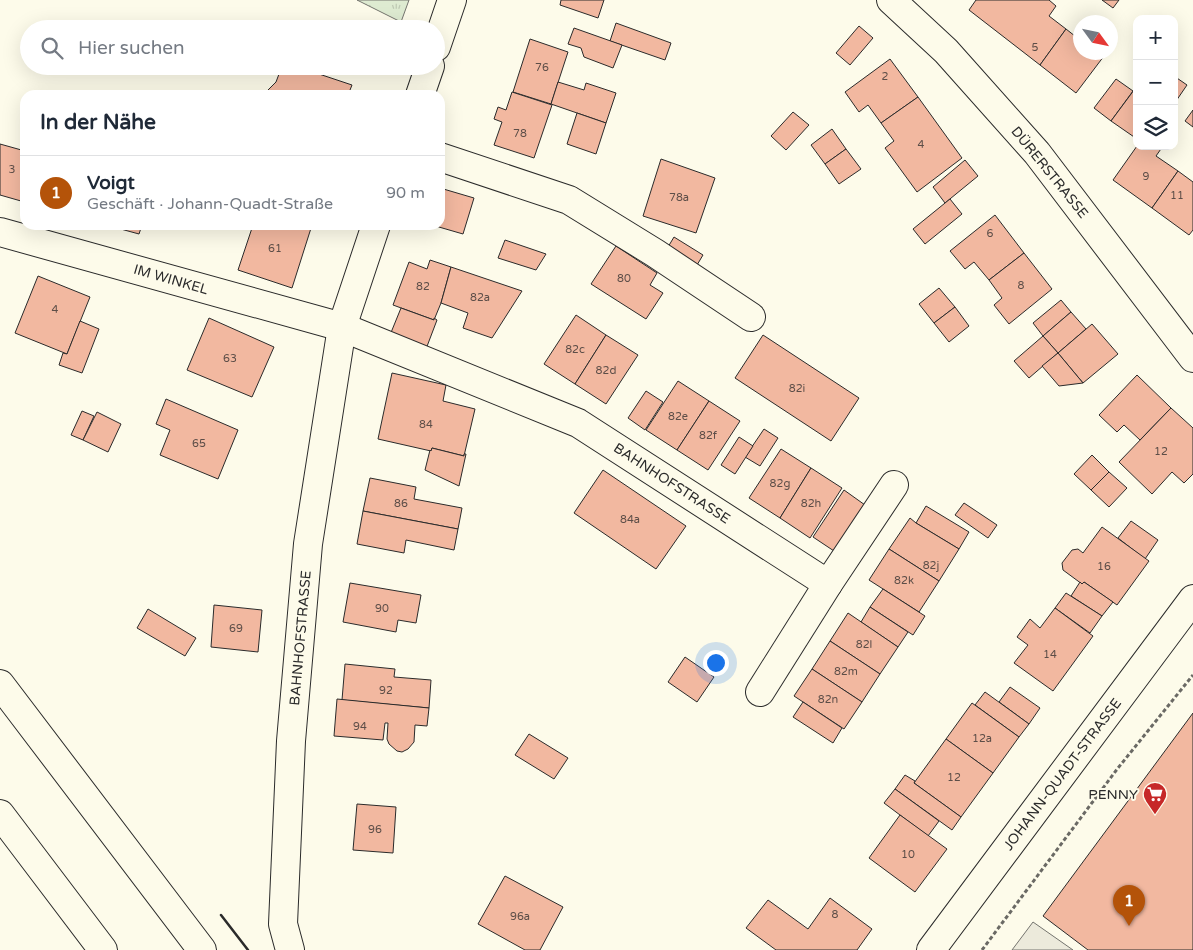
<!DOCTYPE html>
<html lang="de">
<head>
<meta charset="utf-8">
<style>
  body { margin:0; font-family:"Varela Round",sans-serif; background:#f6f6f7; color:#1f2937 }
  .controls { position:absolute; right:15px; top:15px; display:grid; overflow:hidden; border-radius:10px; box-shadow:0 5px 20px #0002 }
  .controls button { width:45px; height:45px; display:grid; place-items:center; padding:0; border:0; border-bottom:1px solid #e0e1e3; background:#fff; color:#1f2937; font:25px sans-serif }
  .compass { position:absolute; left:1073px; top:15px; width:45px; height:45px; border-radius:50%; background:#fff; box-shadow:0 5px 20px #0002; rotate:123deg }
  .you { position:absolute; left:715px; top:662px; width:18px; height:18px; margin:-12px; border:4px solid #fff; border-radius:50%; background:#1a73e8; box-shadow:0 0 0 8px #1a73e833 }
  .badge { display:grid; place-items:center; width:32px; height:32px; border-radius:50%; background:#b45309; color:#fff; font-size:16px; font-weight:700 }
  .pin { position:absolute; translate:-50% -41px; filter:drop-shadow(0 1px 2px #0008) }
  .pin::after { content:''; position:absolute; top:26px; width:18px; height:15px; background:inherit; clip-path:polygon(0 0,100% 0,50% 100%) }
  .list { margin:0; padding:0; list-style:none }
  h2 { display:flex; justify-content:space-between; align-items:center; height:65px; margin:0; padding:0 20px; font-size:21px }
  h2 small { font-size:16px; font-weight:400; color:#747a83 }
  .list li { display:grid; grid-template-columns:32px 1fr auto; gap:15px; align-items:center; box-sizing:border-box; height:75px; padding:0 20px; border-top:1px solid #e0e1e3 }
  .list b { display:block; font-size:19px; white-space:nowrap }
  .list p { margin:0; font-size:16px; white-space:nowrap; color:#747a83 }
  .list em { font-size:16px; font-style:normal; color:#747a83 }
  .icon { flex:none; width:28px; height:28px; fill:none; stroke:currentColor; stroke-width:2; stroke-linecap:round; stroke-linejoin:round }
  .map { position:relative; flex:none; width:1193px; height:950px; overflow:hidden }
  .search { position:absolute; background:#fff; box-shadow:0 5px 20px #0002; left:20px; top:20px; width:425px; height:55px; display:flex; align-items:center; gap:12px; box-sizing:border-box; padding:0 18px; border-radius:28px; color:#747a83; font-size:19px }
  .panel { position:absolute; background:#fff; box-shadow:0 5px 20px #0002; left:20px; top:90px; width:425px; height:140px; border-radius:15px }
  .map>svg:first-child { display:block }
</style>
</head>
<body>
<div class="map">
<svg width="1193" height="950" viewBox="0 0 1193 950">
  <defs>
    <pattern id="grass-tufts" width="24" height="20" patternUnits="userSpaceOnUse" patternTransform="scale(1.25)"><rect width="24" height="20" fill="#deebd1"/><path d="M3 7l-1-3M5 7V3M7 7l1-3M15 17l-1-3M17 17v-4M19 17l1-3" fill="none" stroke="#bfcab4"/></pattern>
  </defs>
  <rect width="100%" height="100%" fill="#fdfbea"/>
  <!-- grass -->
  <path fill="url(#grass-tufts)" stroke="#74746e" d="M357,0H409L401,22Z"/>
  <!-- parking -->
  <path fill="#eceadb" stroke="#74746e" d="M1033,922L1073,950H1012Z"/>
  <!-- building -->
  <g fill="#f2b8a0" stroke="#2b2b2b">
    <path d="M561,0H604L598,18L560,5Z"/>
    <path d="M976,0H1049L1056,6L1049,16L1066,29L1040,65L969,10Z"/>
    <path d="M1102,0H1119L1113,8Z"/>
    <path d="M616,23L671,43L665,60L610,41Z"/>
    <path d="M859,26L873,38L850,65L836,53Z"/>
    <path d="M574,28L622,45L613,68L584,57L581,48L568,44Z"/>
    <path d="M1066,29L1080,40V52H1107L1076,93L1040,65Z"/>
    <path d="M530,39L568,52L551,104L513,92Z"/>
    <path d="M890,59L918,97L881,123L868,105L859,112L845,92Z"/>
    <path d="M282,66H295L352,85L348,95H266L268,90L276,82Z"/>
    <path d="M1174,76L1187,85L1174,104Z"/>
    <path d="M1116,79L1133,91L1111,121L1094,108Z"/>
    <path d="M558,82L584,90L586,83L616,93L606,123L551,104Z"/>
    <path d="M1137,86V139L1111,121Z"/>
    <path d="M512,92L552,105L534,158L494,145L502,122L494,119L498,107L506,110Z"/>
    <path d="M918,97L962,158L917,192L885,148L894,141L881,123Z"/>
    <path d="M1193,110V127L1185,121Z"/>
    <path d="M793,112L809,125L786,150L771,136Z"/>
    <path d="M577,113L606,123L596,154L567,144Z"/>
    <path d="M832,129L846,149L825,164L811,145Z"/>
    <path d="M0,144L25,151V187L21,201L0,195Z"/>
    <path d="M1137,146H1163L1156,156L1178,171L1152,208L1113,180Z"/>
    <path d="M846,149L861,169L839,184L825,164Z"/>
    <path d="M661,159L715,178L696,233L643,216Z"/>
    <path d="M965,160L978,176L945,203L933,187Z"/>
    <path d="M1178,171L1193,182V230L1189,235L1152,208Z"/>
    <path d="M440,188L474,198L463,234L432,225H440Z"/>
    <path d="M950,199L962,214L925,244L913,229Z"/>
    <path d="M995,215L1024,253L989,280L974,262L965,269L950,251Z"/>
    <path d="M106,225H142L139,234Z"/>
    <path d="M253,225H312L292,288L238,270Z"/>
    <path d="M674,237L703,255L694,270L665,252Z"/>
    <path d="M505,240L546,254L536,270L498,258Z"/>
    <path d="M616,246L657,273L650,285L663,293L646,319L591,284Z"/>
    <path d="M1024,253L1052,289L1009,324L994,305L1002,298L989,280Z"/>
    <path d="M430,260L451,267L441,303L434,320L393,305L409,262L427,269Z"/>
    <path d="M451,267L522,291L492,338L463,328L468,313L441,303Z"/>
    <path d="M38,276L90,297L67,354L15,333Z"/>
    <path d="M939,288L955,307L934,323L919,304Z"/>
    <path d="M1061,300L1071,312L1043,336L1033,323Z"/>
    <path d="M955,307L969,326L949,342L934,323Z"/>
    <path d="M401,308L434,320V318L437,320L426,349L390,335Z"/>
    <path d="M1071,312L1086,329L1058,353L1043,336Z"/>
    <path d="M576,315L606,335L575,384L544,364Z"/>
    <path d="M209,318L274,347L252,397L187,370Z"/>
    <path d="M80,321L99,329L82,373L59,365L63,353L67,354Z"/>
    <path d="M1092,324L1118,354L1083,383L1058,353Z"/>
    <path d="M606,335L638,355L606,404L575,384Z"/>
    <path d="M763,335L859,398L831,441L735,378Z"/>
    <path d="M1043,336L1058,353L1029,378L1014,361Z"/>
    <path d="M1058,353L1083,383L1059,386L1042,366Z"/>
    <path d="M392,373L446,385L443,401L475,409L464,456L432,448L431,451L378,439Z"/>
    <path d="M1137,375L1171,408L1140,440L1124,425L1117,432L1099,415Z"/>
    <path d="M678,381L709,401L677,450L646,430Z"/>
    <path d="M646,391L663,402L645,430L628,418Z"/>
    <path d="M166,399L238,430L218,479L160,455L170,430L156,424Z"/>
    <path d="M709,401L740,421L708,470L677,450Z"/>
    <path d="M1171,408L1193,428V474L1184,483L1172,472L1152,494L1119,462Z"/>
    <path d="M82,411L94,416L83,440L71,435Z"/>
    <path d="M97,412L121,424L108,452L83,440Z"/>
    <path d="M764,429L778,438L760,466L745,457Z"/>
    <path d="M739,437L753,446L735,474L721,465Z"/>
    <path d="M432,448L464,456V454H466L459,486L425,470L430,450L431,451Z"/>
    <path d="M781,449L811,468L780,518L749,498Z"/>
    <path d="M1092,455L1109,472L1091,490L1074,474Z"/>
    <path d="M811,468L842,488L810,538L780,518Z"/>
    <path d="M603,470L686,526L656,569L574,513Z"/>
    <path d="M1109,472L1127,488L1109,507L1091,490Z"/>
    <path d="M370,478L416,487L414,499L462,508L458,529L363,511Z"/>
    <path d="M844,490L865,505L834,551L813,537Z"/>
    <path d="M964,503L997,525L988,538L955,515Z"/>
    <path d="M926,506L969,532L959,549L916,523Z"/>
    <path d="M363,511L458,529L454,550L406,540L404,553L357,544Z"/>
    <path d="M910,518L916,523L959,549L939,581L889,549Z"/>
    <path d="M1131,521L1158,540L1145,559L1118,538Z"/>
    <path d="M1102,527L1149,561L1117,605L1084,582L1082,584L1063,570L1062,563L1072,550L1078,549L1083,553Z"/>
    <path d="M889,549L939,581L919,612L869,580Z"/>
    <path d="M1080,582L1082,584L1084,582L1113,602L1102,616L1071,596Z"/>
    <path d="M350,583L421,595L416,623L398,620L396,632L343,622Z"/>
    <path d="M883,589L925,616L913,635L870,607Z"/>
    <path d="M1066,593L1102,616L1090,633L1055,608Z"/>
    <path d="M214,605L262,610L258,652L211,647Z"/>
    <path d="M870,607L908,632L898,647L861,622Z"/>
    <path d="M1055,608L1093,636L1053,691L1014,663L1028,645L1017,637L1030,619L1040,628Z"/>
    <path d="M148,609L196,638L185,656L137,628Z"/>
    <path d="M848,613L898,647L880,674L830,641Z"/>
    <path d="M830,641L880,674L862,702L812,669Z"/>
    <path d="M685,657L714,677L697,702L668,682Z"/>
    <path d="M345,664L395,669L394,677L431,680L429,708L342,700Z"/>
    <path d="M812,669L862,702L844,729L794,696Z"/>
    <path d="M1010,687L1040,708L1029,724L999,702Z"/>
    <path d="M985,692L1029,724L1019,737L975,705Z"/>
    <path d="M337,699L429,708L427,726L415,725L414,742L408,749L402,752L397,751L389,744L387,739L388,723H385L383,740L334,736Z"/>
    <path d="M803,702L842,728L833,743L793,717Z"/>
    <path d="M972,703L1019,737L993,773L946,739Z"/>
    <path d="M1193,713V950H1088L1043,916Z"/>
    <path d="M529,734L568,758L554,779L515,755Z"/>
    <path d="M946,739L993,773L961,817L914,783Z"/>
    <path d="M905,775L915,781L914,783L961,817L952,830L895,789Z"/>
    <path d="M895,789L939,821L928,836L884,803Z"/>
    <path d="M357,804L396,807L393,853L353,850Z"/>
    <path d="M900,815L947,849L915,892L869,858Z"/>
    <path d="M505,876L563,907L540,950H525L478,924Z"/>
    <path d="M830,898L872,929L857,950H776L746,928L768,900L808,929Z"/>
  </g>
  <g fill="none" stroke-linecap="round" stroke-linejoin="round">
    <!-- minor casing -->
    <g stroke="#2b2b2b" stroke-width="30">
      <g id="minor">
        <path d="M891,0L946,51L1037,153L1193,358"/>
        <path d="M436,47L452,0"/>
        <path d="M420,95L430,66"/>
        <path d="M440,157L569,200L655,253L751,317"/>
        <path d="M0,232L342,327L578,423L828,584L894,485"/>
        <path d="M760,692L828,584"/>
        <path d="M290,950L283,924L291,741L308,544L342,327L376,225"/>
      </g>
    </g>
    <!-- major casing -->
    <g stroke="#2b2b2b" stroke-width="30">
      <path id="major" d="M931,950L1193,599"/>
    </g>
    <!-- highway casing -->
    <g stroke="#2b2b2b" stroke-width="30">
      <g id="highway">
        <path d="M0,684L202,950"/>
        <path d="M0,814L103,950"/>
      </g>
    </g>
    <!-- path -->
    <path stroke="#6a6964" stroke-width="3" stroke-dasharray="4 2.5" stroke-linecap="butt" d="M982,950L1118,768L1193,675"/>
    <!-- minor -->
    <use href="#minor" stroke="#fdfbea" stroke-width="28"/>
    <!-- major -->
    <use href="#major" stroke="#fdfbea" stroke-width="28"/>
    <!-- highway -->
    <use href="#highway" stroke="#fdfbea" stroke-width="28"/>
    <!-- wall -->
    <path stroke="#2b2b2b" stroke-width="2.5" d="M221,915L248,950"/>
  </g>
  <!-- icons -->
  <defs>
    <g id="supermarket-pin" transform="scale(1.25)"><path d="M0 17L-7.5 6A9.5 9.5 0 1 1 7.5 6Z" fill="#c62828" stroke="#fdfbea"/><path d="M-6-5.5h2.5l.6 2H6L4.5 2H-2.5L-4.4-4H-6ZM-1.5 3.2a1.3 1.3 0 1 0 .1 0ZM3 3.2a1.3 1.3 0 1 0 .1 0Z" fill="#fff"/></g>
  </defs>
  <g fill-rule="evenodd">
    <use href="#supermarket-pin" x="1155" y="794"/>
  </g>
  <g text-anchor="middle" stroke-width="4" stroke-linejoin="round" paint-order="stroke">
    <!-- number labels -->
    <g font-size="11" fill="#5d4e48">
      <text x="1035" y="51">5</text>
      <text x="542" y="71">76</text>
      <text x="885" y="80">2</text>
      <text x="520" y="137">78</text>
      <text x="921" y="148">4</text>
      <text x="12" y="173">3</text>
      <text x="1146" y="180">9</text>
      <text x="1177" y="199">11</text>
      <text x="679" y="201">78a</text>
      <text x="990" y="237">6</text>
      <text x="275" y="252">61</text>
      <text x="624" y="282">80</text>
      <text x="1021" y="289">8</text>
      <text x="423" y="290">82</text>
      <text x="480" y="301">82a</text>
      <text x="55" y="313">4</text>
      <text x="575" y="353">82c</text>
      <text x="230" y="362">63</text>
      <text x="606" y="374">82d</text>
      <text x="797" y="392">82i</text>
      <text x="678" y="420">82e</text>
      <text x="426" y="428">84</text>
      <text x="708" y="439">82f</text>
      <text x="199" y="447">65</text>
      <text x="1161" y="455">12</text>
      <text x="780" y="487">82g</text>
      <text x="401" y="507">86</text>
      <text x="811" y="507">82h</text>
      <text x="630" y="523">84a</text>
      <text x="931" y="569">82j</text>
      <text x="1104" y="570">16</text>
      <text x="904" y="584">82k</text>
      <text x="382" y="612">90</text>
      <text x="236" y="632">69</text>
      <text x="864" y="648">82l</text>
      <text x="1050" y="658">14</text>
      <text x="846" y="675">82m</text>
      <text x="386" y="694">92</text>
      <text x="828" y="703">82n</text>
      <text x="360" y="730">94</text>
      <text x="982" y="742">12a</text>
      <text x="954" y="781">12</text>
      <text x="375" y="833">96</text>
      <text x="908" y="858">10</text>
      <text x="835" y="918">8</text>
      <text x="520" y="920">96a</text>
    </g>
    <!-- street labels -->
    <g font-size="14" fill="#2b2b2b" stroke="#fdfbea">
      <text transform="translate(1050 172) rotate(51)" y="5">DÜRERSTRASSE</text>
      <text transform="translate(171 279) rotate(16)" y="5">IM WINKEL</text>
      <text transform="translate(672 483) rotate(33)" y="5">BAHNHOFSTRASSE</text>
      <text transform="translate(300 638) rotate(-85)" y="5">BAHNHOFSTRASSE</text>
      <text transform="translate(1062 774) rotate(-53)" y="5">JOHANN-QUADT-STRASSE</text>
    </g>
    <!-- poi labels -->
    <g font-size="14" fill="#2b2b2b" stroke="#fdfbea" text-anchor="end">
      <text x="1138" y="799">PENNY</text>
    </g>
  </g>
</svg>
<div class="controls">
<button>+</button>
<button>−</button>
<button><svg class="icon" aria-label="layers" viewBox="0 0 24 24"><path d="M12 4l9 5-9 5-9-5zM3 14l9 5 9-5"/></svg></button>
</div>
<svg class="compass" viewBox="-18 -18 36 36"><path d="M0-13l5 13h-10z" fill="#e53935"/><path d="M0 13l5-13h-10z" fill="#747a83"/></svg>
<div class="you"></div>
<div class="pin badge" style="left:1129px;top:926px">1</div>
<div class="search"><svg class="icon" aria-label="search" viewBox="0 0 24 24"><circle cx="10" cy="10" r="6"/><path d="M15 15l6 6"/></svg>Hier suchen</div>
<section class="panel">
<h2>In der Nähe<small></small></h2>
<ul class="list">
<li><span class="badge">1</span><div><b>Voigt</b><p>Geschäft · Johann-Quadt-Straße</p></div><em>90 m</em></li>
</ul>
</section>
</div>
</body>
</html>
